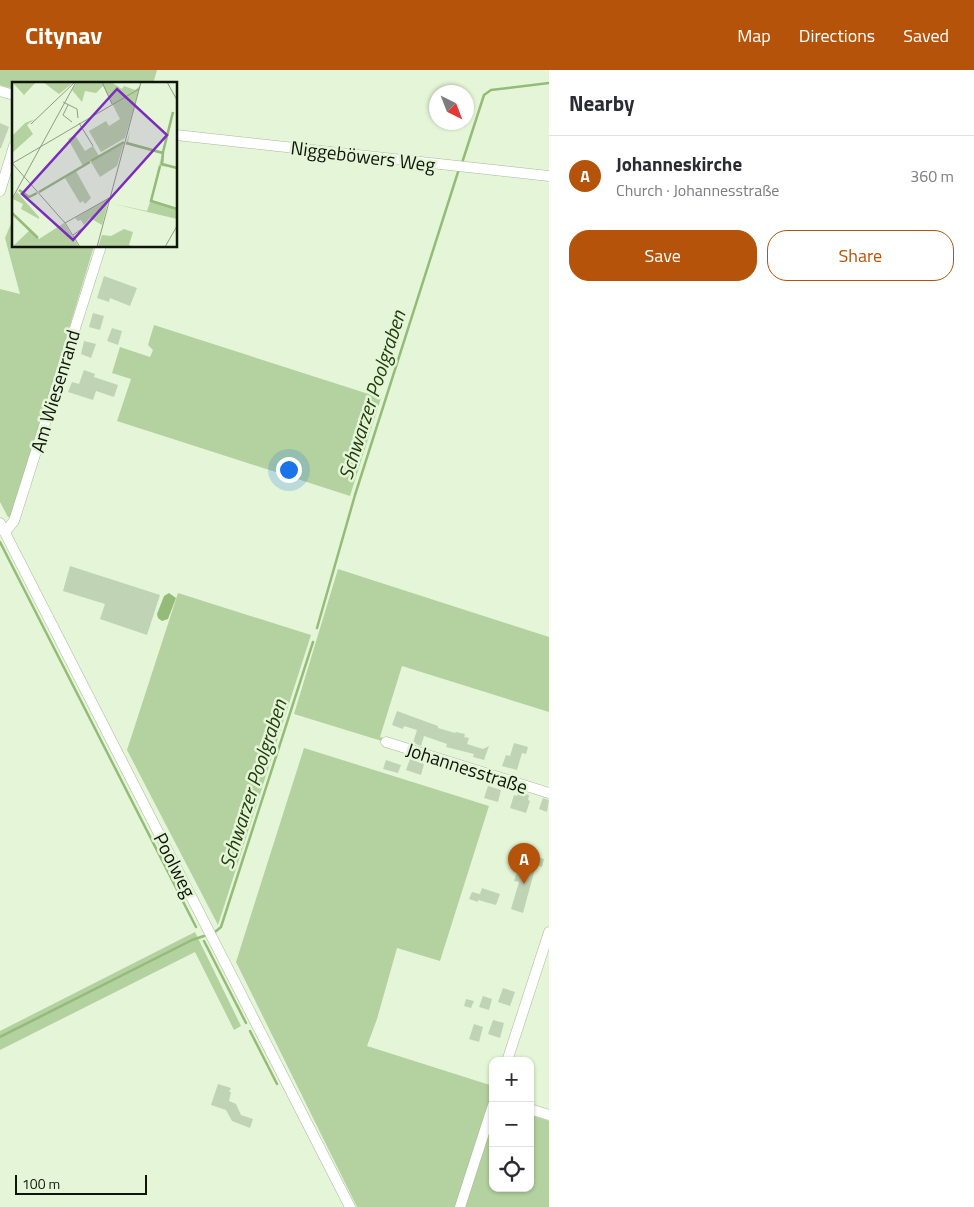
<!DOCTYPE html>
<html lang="en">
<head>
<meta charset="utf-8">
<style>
  body { margin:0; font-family:"Titillium Web",sans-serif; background:#f2f2f3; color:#2b2b33 }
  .controls { position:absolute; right:15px; bottom:15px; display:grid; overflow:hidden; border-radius:10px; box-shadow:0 1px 4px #0004 }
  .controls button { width:45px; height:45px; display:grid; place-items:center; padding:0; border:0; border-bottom:1px solid #e1e1e2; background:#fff; color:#2b2b33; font:25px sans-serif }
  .compass { position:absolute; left:429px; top:15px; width:45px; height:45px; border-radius:50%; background:#fff; box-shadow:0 1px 4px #0004; rotate:138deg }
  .scale { position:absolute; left:15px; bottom:12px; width:132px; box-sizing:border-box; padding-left:5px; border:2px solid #0f150a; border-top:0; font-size:14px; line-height:18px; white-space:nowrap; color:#0f150a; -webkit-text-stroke:4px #e4f6d7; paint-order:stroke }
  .you { position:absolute; left:288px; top:399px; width:18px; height:18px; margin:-12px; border:4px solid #fff; border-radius:50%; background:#1a73e8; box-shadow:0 0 0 8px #1a73e833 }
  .badge { display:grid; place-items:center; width:32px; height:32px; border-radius:50%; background:#b45309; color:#fff; font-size:16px; font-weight:700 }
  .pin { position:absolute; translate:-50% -41px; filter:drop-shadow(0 1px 2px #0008) }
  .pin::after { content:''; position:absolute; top:26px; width:18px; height:15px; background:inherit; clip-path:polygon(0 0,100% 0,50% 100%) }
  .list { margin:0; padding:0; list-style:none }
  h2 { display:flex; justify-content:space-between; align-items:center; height:65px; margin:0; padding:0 20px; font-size:21px }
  h2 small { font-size:16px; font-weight:400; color:#7c7c81 }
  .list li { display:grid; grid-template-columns:32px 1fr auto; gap:15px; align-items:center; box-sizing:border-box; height:80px; padding:0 20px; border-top:1px solid #e1e1e2 }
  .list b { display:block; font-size:19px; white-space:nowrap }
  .list p { margin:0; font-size:16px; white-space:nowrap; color:#7c7c81 }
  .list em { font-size:16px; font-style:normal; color:#7c7c81 }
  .actions { display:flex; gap:10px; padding:15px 20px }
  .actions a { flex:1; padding:11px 0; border:1px solid #b45309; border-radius:20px; text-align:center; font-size:18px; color:#b45309 }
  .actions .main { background:#b45309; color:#fff }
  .icon { flex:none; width:28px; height:28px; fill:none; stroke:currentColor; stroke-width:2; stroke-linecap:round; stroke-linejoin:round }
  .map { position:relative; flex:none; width:549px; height:1137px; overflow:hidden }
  header { display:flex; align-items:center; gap:30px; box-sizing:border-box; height:70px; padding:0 25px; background:#b45309; color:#fff }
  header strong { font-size:24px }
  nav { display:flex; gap:28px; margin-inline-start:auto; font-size:18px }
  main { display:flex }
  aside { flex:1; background:#fff }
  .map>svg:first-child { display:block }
</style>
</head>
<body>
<header>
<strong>Citynav</strong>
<nav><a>Map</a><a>Directions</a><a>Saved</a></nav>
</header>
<main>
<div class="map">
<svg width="549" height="1137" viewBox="0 0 549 1137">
  <rect width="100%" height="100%" fill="#e4f6d7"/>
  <!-- green -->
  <g fill="#b4d1a0">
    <path d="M0,0H157L153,14H14V19L0,15Z"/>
    <path d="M12,151H14V176H94L12,447H8L0,432V219L20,224L5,168Z"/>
    <path d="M154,255L381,328L350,426L117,351L131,309L112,303L120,277L150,287L153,280L148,275Z"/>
    <path d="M338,499L549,567V642L402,596L380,667L387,669L385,672L294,644Z"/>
    <path d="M178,523L311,565L218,855L127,680Z"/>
    <path d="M304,678L489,736L440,891L397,878L377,949L367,976L493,1016V1118H530V1045L549,1051V1137H357L236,892Z"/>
    <path d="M195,862L241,956L234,960L195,882L0,980V961Z"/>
  </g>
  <!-- water -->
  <path fill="#95bb79" d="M169,523L176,528L168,549L162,551L158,548L157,544L164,526Z"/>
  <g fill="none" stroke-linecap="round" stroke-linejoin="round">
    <!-- stream -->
    <g stroke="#95bb79" stroke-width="2.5">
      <path d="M462,93L484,25L491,20L549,13"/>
      <path d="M0,472L196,857"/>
      <path d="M317,558L355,425L458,102"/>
      <path d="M215,862L221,857L313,572"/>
      <path d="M204,871L246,953"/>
      <path d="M250,961L277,1014"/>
      <path d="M0,967L192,870L204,866"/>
    </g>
  </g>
  <!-- building -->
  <g fill="#c1d3b5">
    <path d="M0,53L9,57L1,78H0Z"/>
    <path d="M104,206L137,218L130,236L110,228L109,232L97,228Z"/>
    <path d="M93,243L104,246L100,260L89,257Z"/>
    <path d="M112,258L122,261L118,275L107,271Z"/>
    <path d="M84,271L96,274L91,288L81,284Z"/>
    <path d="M84,300L95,304L94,307L118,315L114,327L96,321L93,330L68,322L72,312L79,314Z"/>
    <path d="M70,496L160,525L147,565L100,549L105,534L63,521Z"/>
    <path d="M397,641L438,656V658L455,663L456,662L465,664L464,667L469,668L467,674L483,679L489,676L484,690L473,687L474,684L446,677L447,674L424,666L421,676L413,673L417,660L404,656L403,659L392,655Z"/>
    <path d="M514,673L528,677L526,684L522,683L517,700L502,696L506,685L510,686Z"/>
    <path d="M410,689L424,694L421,705L406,700Z"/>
    <path d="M386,690L401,695L398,703L383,699Z"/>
    <path d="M488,716L501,720L498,732L484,728Z"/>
    <path d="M518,722L529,725L528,730L530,731L526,743L510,738L514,725L517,726Z"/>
    <path d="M543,728L549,730L547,742L539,739Z"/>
    <path d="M523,782L544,789L542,797L536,795L523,843L511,839L519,812L514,811Z"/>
    <path d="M482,818L500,824L496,835L478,830V832L469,829L472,822L480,824Z"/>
    <path d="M503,918L515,922L510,936L498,932Z"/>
    <path d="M483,926L492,929L489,940L479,937Z"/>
    <path d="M466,929L474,931L471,938L464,936Z"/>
    <path d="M493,950L504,953L500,968L488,964Z"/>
    <path d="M474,954L483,957L479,972L469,969Z"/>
    <path d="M218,1014L231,1018L229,1022H231L229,1031L236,1034L241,1045L253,1049L250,1058L232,1051L226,1040L211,1035Z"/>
  </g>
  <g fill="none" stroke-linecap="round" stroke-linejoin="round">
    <!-- minor casing -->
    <g stroke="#a8b99c" stroke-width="11">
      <g id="minor">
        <path d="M0,21L14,25"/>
        <path d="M176,65L549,106"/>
        <path d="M0,121L14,76"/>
        <path d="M0,453L350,1137"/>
        <path d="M5,462L14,451L101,176"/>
        <path d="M386,672L549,723"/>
        <path d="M507,991L549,862"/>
        <path d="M530,1039L549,1045"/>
        <path d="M460,1137L493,1035"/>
      </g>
    </g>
    <!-- minor -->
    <use href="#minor" stroke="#fff" stroke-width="10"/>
  </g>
  <g text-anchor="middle" stroke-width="5" stroke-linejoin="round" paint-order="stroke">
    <!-- street labels -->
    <g font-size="19" fill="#0f150a" stroke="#e4f6d7">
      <text transform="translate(363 86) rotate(7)" y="7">Niggeböwers Weg</text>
      <text transform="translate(55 321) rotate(-73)" y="7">Am Wiesenrand</text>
      <text transform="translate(467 698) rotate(18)" y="7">Johannesstraße</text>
      <text transform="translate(175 795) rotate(63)" y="7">Poolweg</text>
    </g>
    <!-- water labels -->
    <g font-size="20" font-style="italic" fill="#243d0e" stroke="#e4f6d7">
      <text transform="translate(372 325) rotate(-72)" y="7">Schwarzer Poolgraben</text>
      <text transform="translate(253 714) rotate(-72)" y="7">Schwarzer Poolgraben</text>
    </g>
  </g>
  <!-- overview -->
  <g transform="translate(12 12)">
    <rect width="165" height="165" fill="#e4f6d7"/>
    <path d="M0,0H24L12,13ZM31,0H62L47,12ZM65,0H99L110,7L112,4L123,8L128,4L113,56L89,70L77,49L94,39L97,44L108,37L91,4L84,11L73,9L70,20L60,8ZM23,37L15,43L21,52L0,71V54L13,41ZM118,49L116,60L152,70L151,82L165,86L149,84L140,118L165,126V137L98,121L135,129L138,120L150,72L114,62ZM63,53L73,69L81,64L87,74L71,84L56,57ZM112,61L105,84L88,95L79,80ZM64,89L79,116L73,122L71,119L68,121L53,96ZM5,110L27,135V137L9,127L11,122L1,117ZM97,116L90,143L78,136L72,143L69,138L66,139L63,136ZM52,141L67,165H0L18,148L27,157ZM112,147L121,150L117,163L123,165H86L90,153L99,154Z" fill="#b4d1a0"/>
    <path fill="none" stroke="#95bb79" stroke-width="2.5" d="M114,61L151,71L150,82L165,86M151,70L161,30M79,79L112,60M148,84L139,119L165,127M7,108L17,115L25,111M27,110L78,80M0,131L26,156"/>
    <path fill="none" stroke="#8f9c85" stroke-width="1" d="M90,0L100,22M155,0L165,18M51,20L65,27L66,36M56,23L51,33L60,40M67,41L81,64M19,42L63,0M0,81L53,141L68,165M1,81L127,7M0,117L64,0M53,141L99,115M61,153L74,144M85,165L129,0M153,165L165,144"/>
    <path fill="#7b2cbf" fill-opacity="0.15" stroke="#7b2cbf" stroke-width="2.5" d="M105,7L155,53L61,158L10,112Z"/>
    <rect width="165" height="165" fill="none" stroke="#0f150a" stroke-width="2.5"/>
  </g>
</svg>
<div class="controls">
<button>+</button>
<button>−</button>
<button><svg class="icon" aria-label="locate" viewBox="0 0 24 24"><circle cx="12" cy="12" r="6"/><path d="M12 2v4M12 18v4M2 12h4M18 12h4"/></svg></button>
</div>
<svg class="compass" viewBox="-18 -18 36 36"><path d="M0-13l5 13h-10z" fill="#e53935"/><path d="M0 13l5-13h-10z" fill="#7c7c81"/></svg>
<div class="scale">100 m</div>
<div class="you"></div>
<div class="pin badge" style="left:524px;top:814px">A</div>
</div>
<aside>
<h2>Nearby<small></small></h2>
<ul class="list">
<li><span class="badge">A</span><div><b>Johanneskirche</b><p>Church · Johannesstraße</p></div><em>360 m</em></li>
</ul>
<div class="actions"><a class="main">Save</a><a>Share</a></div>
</aside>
</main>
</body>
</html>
